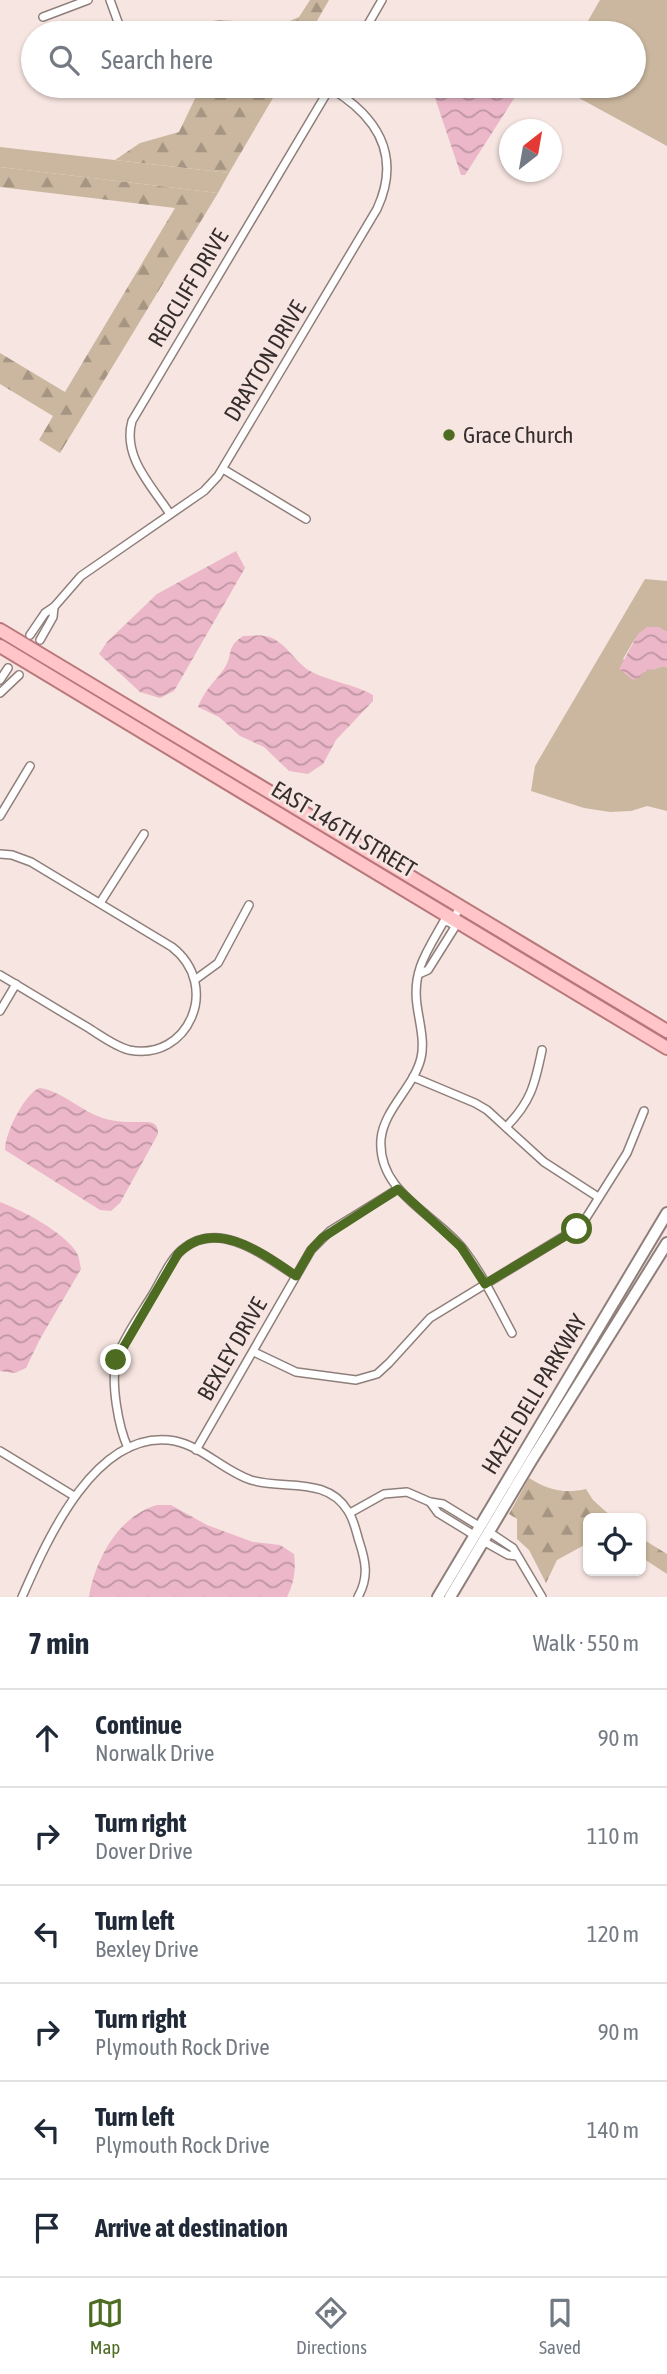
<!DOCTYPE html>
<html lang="en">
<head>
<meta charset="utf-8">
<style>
  body { margin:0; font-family:"Asap Condensed",sans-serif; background:#f2f2f3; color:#1f2937 }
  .controls { position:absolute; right:21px; bottom:21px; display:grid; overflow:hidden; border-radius:10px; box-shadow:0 2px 5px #0004 }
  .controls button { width:63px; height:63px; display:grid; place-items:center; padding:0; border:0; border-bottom:2px solid #e0e1e3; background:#fff; color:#1f2937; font:35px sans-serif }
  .compass { position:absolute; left:499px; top:119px; width:63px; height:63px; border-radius:50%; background:#fff; box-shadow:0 2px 5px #0004; rotate:31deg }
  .stop { position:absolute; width:21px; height:21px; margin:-16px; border:5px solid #4d6c21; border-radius:50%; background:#fff }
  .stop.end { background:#4d6c21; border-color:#fff; box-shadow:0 2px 7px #0008 }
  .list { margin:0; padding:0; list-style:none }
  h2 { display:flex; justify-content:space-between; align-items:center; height:91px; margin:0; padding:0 28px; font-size:30px }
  h2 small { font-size:23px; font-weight:400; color:#747a83 }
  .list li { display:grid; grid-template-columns:46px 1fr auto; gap:21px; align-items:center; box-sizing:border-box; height:98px; padding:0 28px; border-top:2px solid #e0e1e3 }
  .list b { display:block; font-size:26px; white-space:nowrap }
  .list p { margin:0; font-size:23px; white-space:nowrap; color:#747a83 }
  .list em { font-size:23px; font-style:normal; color:#747a83 }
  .icon { flex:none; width:38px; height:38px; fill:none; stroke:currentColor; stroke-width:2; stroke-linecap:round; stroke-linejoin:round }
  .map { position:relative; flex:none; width:667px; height:1597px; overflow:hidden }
  .search { position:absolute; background:#fff; box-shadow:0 2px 5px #0004; left:21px; right:21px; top:21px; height:77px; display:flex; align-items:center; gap:18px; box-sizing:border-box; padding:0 24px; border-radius:38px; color:#747a83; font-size:26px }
  .sheet { height:679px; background:#fff }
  nav { display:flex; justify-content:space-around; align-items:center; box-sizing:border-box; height:98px; border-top:2px solid #e0e1e3; background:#fff; font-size:19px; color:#747a83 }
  nav a { display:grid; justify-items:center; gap:4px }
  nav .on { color:#4d6c21 }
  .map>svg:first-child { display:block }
</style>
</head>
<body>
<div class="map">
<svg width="667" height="1597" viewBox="0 0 667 1597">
  <defs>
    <pattern id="forest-firs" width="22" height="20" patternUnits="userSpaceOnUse" patternTransform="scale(1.75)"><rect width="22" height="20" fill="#cbb79f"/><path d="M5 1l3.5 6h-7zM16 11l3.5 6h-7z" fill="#a69582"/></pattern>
    <pattern id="water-waves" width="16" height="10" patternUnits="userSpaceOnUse" patternTransform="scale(1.75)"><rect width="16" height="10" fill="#ebb7c9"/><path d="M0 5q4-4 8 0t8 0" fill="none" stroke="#bf95a3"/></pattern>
  </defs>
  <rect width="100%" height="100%" fill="#f7e5e1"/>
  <!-- grass -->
  <g fill="#cbb79f">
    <path d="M600,0H667V146L557,86H634V33H581Z"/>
    <path d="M0,147L229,173L218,193L0,167Z"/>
    <path d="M645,579L667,581V632C641,619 635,640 623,659L644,672L664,666L667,668V811L647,806L631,811L610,812L584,808L531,791L535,766Z"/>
  </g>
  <!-- forest -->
  <g fill="url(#forest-firs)">
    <path d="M310,0H329L310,33H198L197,24L218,20L283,24L299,17Z"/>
    <path d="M201,86H280L229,173L115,160L140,143L179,132Z"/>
    <path d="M0,167L218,193L60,453L39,440L53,416L0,384V353L65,392L175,208L0,187Z"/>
    <path d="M529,1478C548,1490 564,1494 586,1489L593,1500L613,1518H588V1543L557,1560L546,1583L529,1550L517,1539V1519L509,1514Z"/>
    <path d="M641,1538L667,1554V1574L641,1557Z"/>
  </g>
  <!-- water -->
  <g fill="url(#water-waves)">
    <path d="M447,21H491L547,33H440Z"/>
    <path d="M431,86H522L465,175H461Z"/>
    <path d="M236,551L245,568L174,691L160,698L140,692L99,654L107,642L157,594Z"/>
    <path d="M647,627H659L667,632V668L664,666L644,672L640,677L633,680L619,669L638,634Z"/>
    <path d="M243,636C250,636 258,635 265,636C285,639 294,663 312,672C331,682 354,684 373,695V701L336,740L323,764L308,774L289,771L264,747L240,736L219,717L198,707C206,688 213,684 224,669C234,654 225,648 243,636Z"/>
    <path d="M39,1088C60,1090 80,1110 100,1117C115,1123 133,1122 149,1122C156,1124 158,1126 158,1134L120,1203L111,1211L100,1210L5,1150C5,1133 24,1095 39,1088Z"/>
    <path d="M0,1202C22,1210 64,1232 77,1253C79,1257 80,1264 81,1269L40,1339L26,1368L15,1373L0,1371Z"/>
    <path d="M157,1505H171L207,1525L253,1542L280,1545L294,1554C296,1570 294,1583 287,1597H89C95,1560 118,1516 157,1505Z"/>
  </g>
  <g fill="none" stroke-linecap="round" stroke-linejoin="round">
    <!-- street casing -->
    <g stroke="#8f7f7b" stroke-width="10">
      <g id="street">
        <path d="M110,0L122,33"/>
        <path d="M43,17L88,0"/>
        <path d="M363,33L382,0"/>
        <path d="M223,469L306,519"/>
        <path d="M170,514C152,486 122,457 132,421L331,86"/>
        <path d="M30,635L45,613L54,607L81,576L204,491L218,476L377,209C402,155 377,116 330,88"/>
        <path d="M40,640L53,617L54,607"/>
        <path d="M0,680L8,668"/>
        <path d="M0,693L19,675"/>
        <path d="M0,816L30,766"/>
        <path d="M0,854L12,855L31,862L172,947C222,986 188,1062 129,1050C114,1046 100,1035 87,1027C58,1010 29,992 0,975"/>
        <path d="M100,903L144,834"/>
        <path d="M451,923L444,921C428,950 412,970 417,1005C419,1021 425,1041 421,1058C414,1087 384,1109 381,1139C377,1193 436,1214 464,1250C483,1275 497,1305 512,1333"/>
        <path d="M419,974L428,970L455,927L451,923L460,907"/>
        <path d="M196,979L218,963L249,905"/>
        <path d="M0,1011L16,984"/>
        <path d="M413,1077L475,1103L487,1110L544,1162L598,1197"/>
        <path d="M506,1127C531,1102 535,1084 542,1050"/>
        <path d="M254,1352L296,1372L356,1380L377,1374L389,1363L430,1318L581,1226L627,1153L644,1111"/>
        <path d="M128,1448C118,1426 111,1384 116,1360C124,1337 140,1315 153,1294C162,1279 170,1259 183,1249C219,1219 265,1256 296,1276"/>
        <path d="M196,1450L311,1250L330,1231L398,1189"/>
        <path d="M0,1451L74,1496"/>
        <path d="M430,1502L438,1513L474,1535"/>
        <path d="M350,1513L384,1494L407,1492L430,1502L443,1504L479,1526"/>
        <path d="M489,1532L513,1548L542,1597"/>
        <path d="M483,1541L508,1555L517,1556"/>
        <path d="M22,1597C47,1540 96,1427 175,1441C203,1447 224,1471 251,1480C284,1490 327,1476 348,1511C354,1520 356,1531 359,1541C366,1562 369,1577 358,1597"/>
      </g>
    </g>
    <!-- secondary casing -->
    <g stroke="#8f7f7b" stroke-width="14">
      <g id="secondary">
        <path d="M438,1597L667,1213"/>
        <path d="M450,1597L531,1461L667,1243"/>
      </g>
    </g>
    <!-- primary casing -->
    <g stroke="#b8777b" stroke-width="16">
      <g id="primary">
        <path d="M0,630L667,1031"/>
        <path d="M0,646L667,1048"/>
      </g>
    </g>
    <!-- street -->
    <use href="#street" stroke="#fff" stroke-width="7"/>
    <!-- secondary -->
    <use href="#secondary" stroke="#fff" stroke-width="10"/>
    <!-- primary -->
    <use href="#primary" stroke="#ffc5c9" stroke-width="12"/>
  </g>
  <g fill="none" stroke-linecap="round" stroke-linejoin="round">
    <!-- route -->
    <path stroke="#4d6c21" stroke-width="9" d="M116,1360L178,1254C213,1216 264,1254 296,1276L311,1250L322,1238L398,1189L461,1247L485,1284L577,1229"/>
  </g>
  <!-- markers -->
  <circle fill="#4d6c21" stroke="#f7e5e1" stroke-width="2.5" cx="449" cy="435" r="7"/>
  <g text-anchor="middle" stroke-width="6" stroke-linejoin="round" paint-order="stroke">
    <!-- street labels -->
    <g font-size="23" fill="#352e2c" stroke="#f7e5e1">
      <text transform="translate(188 288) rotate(-59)" y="8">REDCLIFF DRIVE</text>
      <text transform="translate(265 361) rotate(-59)" y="8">DRAYTON DRIVE</text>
      <text transform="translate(344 829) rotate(31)" y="8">EAST 146TH STREET</text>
      <text transform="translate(232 1349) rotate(-60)" y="8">BEXLEY DRIVE</text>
      <text transform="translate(534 1394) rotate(-59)" y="8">HAZEL DELL PARKWAY</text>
    </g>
    <!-- poi labels -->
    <g font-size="23" fill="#352e2c" stroke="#f7e5e1" text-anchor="start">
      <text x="463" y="443">Grace Church</text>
    </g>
  </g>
</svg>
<div class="controls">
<button><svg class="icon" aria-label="locate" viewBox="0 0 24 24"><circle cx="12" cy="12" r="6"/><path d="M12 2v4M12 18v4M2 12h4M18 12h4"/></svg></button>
</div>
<svg class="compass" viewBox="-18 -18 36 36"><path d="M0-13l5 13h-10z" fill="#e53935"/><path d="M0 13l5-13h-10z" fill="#747a83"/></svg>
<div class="stop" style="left:577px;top:1229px"></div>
<div class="stop end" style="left:116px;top:1360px"></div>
<div class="search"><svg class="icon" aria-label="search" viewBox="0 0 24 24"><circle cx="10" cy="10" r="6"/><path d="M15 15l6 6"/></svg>Search here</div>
</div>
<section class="sheet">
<h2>7 min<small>Walk · 550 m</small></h2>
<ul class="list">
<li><svg class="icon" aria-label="ahead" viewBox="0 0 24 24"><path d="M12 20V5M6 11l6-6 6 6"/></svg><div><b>Continue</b><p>Norwalk Drive</p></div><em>90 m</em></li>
<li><svg class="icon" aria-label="right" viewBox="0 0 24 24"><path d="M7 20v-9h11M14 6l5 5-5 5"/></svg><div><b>Turn right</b><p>Dover Drive</p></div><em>110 m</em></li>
<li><svg class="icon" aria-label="left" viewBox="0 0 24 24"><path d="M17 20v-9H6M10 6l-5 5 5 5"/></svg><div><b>Turn left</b><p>Bexley Drive</p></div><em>120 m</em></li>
<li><svg class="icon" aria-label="right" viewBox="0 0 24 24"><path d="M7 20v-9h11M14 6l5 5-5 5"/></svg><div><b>Turn right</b><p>Plymouth Rock Drive</p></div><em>90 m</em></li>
<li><svg class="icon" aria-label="left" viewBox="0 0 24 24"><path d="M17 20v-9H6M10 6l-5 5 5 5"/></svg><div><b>Turn left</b><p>Plymouth Rock Drive</p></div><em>140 m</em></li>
<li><svg class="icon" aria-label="arrive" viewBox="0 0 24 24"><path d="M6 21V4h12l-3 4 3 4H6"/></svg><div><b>Arrive at destination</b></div></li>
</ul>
</section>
<nav>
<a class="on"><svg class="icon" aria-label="map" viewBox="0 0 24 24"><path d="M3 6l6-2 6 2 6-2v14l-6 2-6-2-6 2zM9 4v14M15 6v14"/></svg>Map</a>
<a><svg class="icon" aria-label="directions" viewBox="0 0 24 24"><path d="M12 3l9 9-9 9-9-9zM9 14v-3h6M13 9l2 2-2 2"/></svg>Directions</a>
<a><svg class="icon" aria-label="saved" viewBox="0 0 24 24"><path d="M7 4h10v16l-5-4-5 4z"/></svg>Saved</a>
</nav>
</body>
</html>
